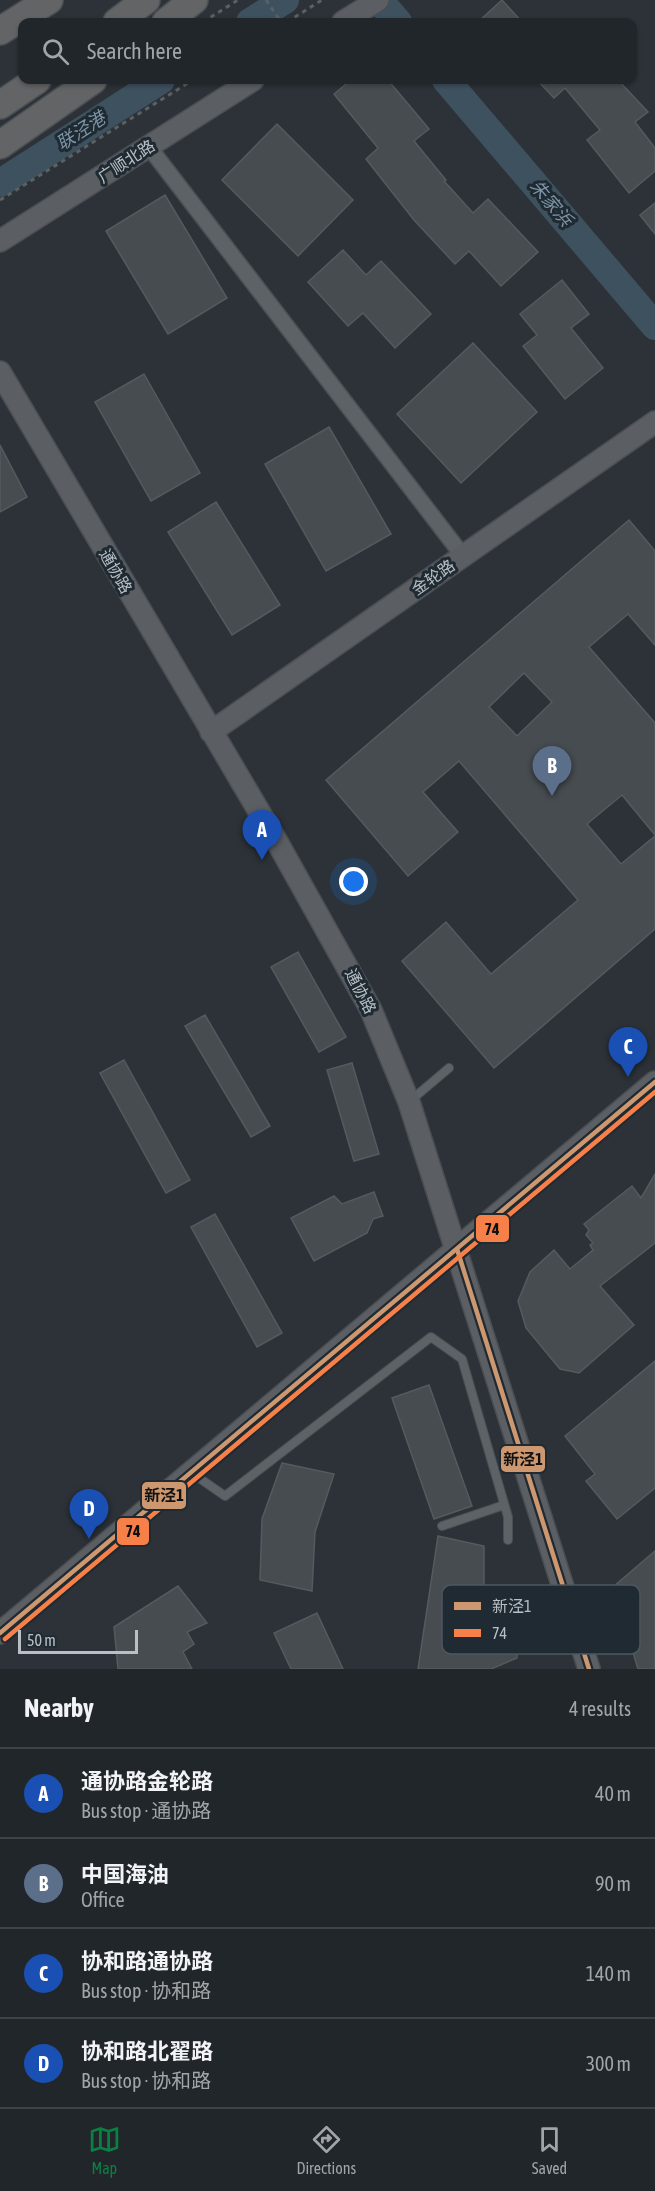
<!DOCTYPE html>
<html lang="en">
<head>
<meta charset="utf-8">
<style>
  body { margin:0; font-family:"Asap Condensed","Noto Sans SC",sans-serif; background:#292e32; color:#f1f3f6 }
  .scale { position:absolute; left:18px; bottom:15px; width:120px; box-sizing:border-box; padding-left:6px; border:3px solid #b8c0c7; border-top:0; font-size:16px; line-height:21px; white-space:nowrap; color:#b8c0c7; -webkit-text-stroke:4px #202a32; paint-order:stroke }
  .you { position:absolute; left:354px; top:882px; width:21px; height:21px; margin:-15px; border:4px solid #fff; border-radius:50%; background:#1a73e8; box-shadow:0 0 0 9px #1a73e833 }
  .badge { display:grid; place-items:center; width:39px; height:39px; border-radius:50%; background:#0b8043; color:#fff; font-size:20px; font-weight:700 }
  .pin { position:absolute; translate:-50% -50px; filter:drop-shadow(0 2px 3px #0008) }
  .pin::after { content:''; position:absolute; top:32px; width:21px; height:18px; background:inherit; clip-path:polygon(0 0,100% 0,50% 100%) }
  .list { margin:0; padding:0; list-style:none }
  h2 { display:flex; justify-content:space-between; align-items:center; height:78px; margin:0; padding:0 24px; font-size:26px }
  h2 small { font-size:20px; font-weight:400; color:#a2a5a8 }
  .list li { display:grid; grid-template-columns:39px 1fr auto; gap:18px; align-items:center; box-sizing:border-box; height:90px; padding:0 24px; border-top:2px solid #3e4347 }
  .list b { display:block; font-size:22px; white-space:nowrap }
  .list p { margin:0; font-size:20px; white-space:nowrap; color:#a2a5a8 }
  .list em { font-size:20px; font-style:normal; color:#a2a5a8 }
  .icon { flex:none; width:33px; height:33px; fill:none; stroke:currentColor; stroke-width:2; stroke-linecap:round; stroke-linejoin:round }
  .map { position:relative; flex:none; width:655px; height:1669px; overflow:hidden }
  .search { position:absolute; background:#21262a; box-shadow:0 2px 4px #0004; left:18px; right:18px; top:18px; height:66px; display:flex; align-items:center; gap:15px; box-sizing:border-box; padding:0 21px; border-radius:12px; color:#a2a5a8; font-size:22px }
  .sheet { height:438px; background:#21262a }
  nav { display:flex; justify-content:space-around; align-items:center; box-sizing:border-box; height:84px; border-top:2px solid #3e4347; background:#21262a; font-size:16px; color:#a2a5a8 }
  nav a { display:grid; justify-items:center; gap:3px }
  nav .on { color:#0b8043 }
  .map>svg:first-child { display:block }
</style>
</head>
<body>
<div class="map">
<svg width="655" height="1669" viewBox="0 0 655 1669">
  <rect width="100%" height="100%" fill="#2c3238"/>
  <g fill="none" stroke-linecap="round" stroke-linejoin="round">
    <!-- river -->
    <g stroke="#3e515f" stroke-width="28">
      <path d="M379,0L398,22"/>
      <path d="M250,22L285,0"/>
      <path d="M446,80L655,326"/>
      <path d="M0,183L161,80"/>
    </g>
  </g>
  <!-- building -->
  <g fill="#474c51" stroke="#555a5f" stroke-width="1.5" fill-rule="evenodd">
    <path d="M502,0L522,22H478Z"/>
    <path d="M351,80H388L429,129L414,141L446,180L444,181L473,213L488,199L538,252L501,286L469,251L455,264L414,220L366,159L378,148L334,94Z"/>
    <path d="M537,80H618L648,112L635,122L655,148V171L629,193L587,140L600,130L565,88L554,98Z"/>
    <path d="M277,124L353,200L298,256L222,180Z"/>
    <path d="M165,195L227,298L168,334L106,231Z"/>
    <path d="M655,203V234L640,215Z"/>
    <path d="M343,250L366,275L381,261L431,314L395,348L363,313L348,326L308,282Z"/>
    <path d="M562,280L589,314L571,328L603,368L565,399L523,346L537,335L520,314Z"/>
    <path d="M473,343L537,412L461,483L397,414Z"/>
    <path d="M144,374L200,473L151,501L95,402Z"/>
    <path d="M329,427L391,534L326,571L265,464Z"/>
    <path d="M0,445L27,497L0,512Z"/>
    <path d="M216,502L280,605L232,635L168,532Z"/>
    <path d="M629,520L655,551V645L628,614L589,647L655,723V835L622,795L587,824L621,864L655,836V929L494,1068L402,961L446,922L491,974L578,900L459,761L423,792L458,832L408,876L326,780ZM524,673L552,702L517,736L489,707Z"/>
    <path d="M298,952L346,1037L319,1052L271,967Z"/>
    <path d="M205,1015L270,1126L251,1137L185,1026Z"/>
    <path d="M124,1060L190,1180L166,1193L100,1073Z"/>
    <path d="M352,1063L379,1154L354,1161L327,1070Z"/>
    <path d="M655,1174V1243L600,1286L634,1325L579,1373L560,1369L526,1328L518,1301L530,1272L554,1250L570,1269L593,1250L590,1245L593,1243L586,1235L589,1230L584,1224L632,1186L641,1198Z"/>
    <path d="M374,1192L383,1216L373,1219L367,1233L314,1261L291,1218L334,1196L342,1204Z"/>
    <path d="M215,1214L282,1333L257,1347L191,1227Z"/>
    <path d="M655,1361V1488L617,1519L586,1481L595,1474L565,1436Z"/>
    <path d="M429,1385L472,1506L434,1519L392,1398Z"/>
    <path d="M282,1463L334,1474L315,1532L312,1591L260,1580L262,1519Z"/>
    <path d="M438,1536L484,1546V1594L471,1640L497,1630L518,1639L517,1658L491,1669H418Z"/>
    <path d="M655,1551V1669H638L613,1587Z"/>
    <path d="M178,1586L207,1623L187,1632L194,1644L183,1652L192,1669H118L114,1627Z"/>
    <path d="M317,1613L343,1669H291L274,1633Z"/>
  </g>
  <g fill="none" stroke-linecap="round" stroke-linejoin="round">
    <!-- lane casing -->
    <g stroke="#4a4e52" stroke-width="10">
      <g id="lane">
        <path d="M410,1101L449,1068"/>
        <path d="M192,1473L225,1496L431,1337L462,1359L508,1517V1540"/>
        <path d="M442,1526L504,1505"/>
      </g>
    </g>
    <!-- street casing -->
    <g stroke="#4a4e52" stroke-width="18">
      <path id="street" d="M149,147L463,556"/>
    </g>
    <!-- secondary casing -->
    <g stroke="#4a4e52" stroke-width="24">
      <g id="secondary">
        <path d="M343,22L378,0"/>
        <path d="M0,241L253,80"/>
        <path d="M0,372L280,847L371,1010L409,1102L589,1669"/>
        <path d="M211,732L655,422"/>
        <path d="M0,1633L655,1082"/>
      </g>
    </g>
    <!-- highway casing -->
    <g stroke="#494e53" stroke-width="30">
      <g id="highway">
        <path d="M117,22L146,0"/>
        <path d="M166,22L194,0"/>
        <path d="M0,31L49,0"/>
        <path d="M0,105L37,80"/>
        <path d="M0,145L93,80"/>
      </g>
    </g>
    <!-- path -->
    <g stroke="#5b6063" stroke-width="3" stroke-dasharray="4.5 4.5" stroke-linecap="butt">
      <path d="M266,0L281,22"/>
      <path d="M203,22L238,0"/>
      <path d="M287,22L322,0"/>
      <path d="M0,200L193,80"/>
    </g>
    <!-- lane -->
    <use href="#lane" stroke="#5d6266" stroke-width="8"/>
    <!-- street -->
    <use href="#street" stroke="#5d6266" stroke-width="15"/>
    <!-- secondary -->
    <use href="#secondary" stroke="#5b5f64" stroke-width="21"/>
    <!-- highway -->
    <use href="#highway" stroke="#626466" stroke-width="27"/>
    <!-- bus-1 casing -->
    <g stroke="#202a32" stroke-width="9">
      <g id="bus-1">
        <path d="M457,1249L589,1669"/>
        <path d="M0,1633L655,1082"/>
      </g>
    </g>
    <!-- bus-2 casing -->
    <g stroke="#202a32" stroke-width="9">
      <path id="bus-2" d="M5,1639L655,1092"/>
    </g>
    <!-- bus-1 -->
    <use href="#bus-1" stroke="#cd976f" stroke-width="4.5"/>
    <!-- bus-2 -->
    <use href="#bus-2" stroke="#f78048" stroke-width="4.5"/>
  </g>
  <g text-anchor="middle" stroke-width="6" stroke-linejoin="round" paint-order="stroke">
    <!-- street labels -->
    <g font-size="16" fill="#b8c0c7" stroke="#202a32">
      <text transform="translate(126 161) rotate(-33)" y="6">广顺北路</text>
      <text transform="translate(116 571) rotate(60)" y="6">通协路</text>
      <text transform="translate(433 577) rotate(-35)" y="6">金轮路</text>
      <text transform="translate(361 991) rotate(63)" y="6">通协路</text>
    </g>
    <!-- water labels -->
    <g font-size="18" font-style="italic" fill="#7c95a7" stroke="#202a32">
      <text transform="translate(81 131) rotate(-33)" y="6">联泾港</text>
      <text transform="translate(551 203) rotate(50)" y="6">朱家浜</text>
    </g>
  </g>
  <!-- legend -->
  <rect x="442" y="1585" width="198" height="69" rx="9" fill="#202a32" stroke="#4e575f" stroke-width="1.5"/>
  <rect x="454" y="1602" width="27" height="8" fill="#cd976f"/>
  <rect x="454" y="1629" width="27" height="8" fill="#f78048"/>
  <g font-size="16" fill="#b8c0c7">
    <text x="492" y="1612">新泾1</text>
    <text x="492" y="1639">74</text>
  </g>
  <g stroke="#202a32" stroke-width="2">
    <rect x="475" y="1214" width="35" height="29" rx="6" fill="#f78048"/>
    <rect x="500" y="1445" width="46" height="28" rx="6" fill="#cd976f"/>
    <rect x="141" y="1481" width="46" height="29" rx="6" fill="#cd976f"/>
    <rect x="116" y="1517" width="34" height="29" rx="6" fill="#f78048"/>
  </g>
  <g font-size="16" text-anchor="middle" font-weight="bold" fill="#111">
    <text x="492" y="1235">74</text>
    <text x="523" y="1465">新泾1</text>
    <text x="164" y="1501">新泾1</text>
    <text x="133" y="1537">74</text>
  </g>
</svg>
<div class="scale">50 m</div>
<div class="you"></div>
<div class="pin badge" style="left:262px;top:860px;background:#1a4fb4">A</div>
<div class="pin badge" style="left:552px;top:796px;background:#5c6f8a">B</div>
<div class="pin badge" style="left:628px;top:1077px;background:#1a4fb4">C</div>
<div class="pin badge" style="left:89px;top:1539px;background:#1a4fb4">D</div>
<div class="search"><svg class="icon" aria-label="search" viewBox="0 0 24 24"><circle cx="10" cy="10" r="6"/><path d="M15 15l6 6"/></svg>Search here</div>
</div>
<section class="sheet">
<h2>Nearby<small>4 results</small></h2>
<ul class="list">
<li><span class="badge" style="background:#1a4fb4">A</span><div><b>通协路金轮路</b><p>Bus stop · 通协路</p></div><em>40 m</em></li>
<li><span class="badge" style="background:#5c6f8a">B</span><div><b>中国海油</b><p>Office</p></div><em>90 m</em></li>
<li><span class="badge" style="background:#1a4fb4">C</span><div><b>协和路通协路</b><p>Bus stop · 协和路</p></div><em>140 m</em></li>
<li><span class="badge" style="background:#1a4fb4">D</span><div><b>协和路北翟路</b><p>Bus stop · 协和路</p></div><em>300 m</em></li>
</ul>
</section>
<nav>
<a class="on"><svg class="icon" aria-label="map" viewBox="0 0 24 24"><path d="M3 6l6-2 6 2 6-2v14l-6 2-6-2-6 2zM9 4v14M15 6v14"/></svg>Map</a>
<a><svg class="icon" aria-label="directions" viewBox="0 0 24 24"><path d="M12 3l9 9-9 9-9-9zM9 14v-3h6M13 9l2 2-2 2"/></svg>Directions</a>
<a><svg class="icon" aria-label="saved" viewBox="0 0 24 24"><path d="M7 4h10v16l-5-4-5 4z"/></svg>Saved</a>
</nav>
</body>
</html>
